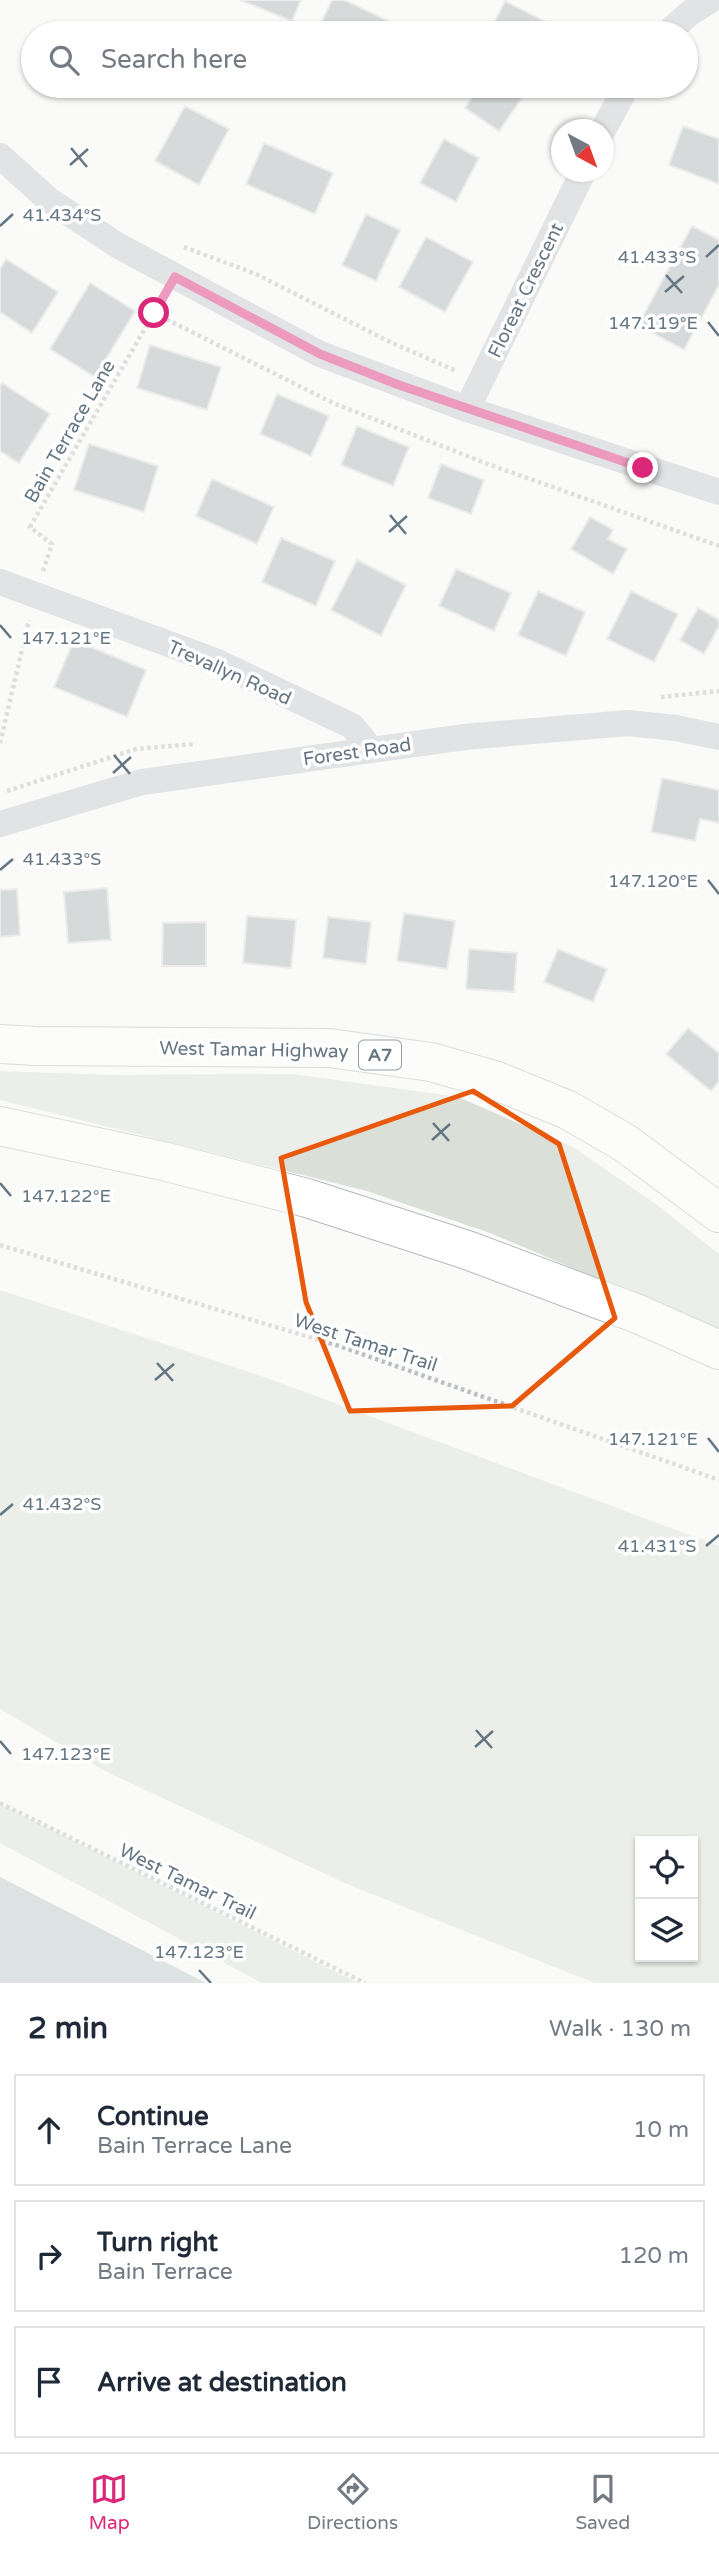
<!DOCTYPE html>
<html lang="en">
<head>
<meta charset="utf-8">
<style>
  body { margin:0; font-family:"Varela Round",sans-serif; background:#f6f6f7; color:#1f2937 }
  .controls { position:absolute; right:21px; bottom:21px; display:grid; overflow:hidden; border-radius:0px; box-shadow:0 2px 5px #0004 }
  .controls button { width:63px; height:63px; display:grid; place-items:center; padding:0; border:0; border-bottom:2px solid #e0e1e3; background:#fff; color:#1f2937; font:35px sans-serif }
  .compass { position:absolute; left:551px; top:119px; width:63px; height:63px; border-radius:50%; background:#fff; box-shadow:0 2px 5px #0004; rotate:139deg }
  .stop { position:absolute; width:21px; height:21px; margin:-16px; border:5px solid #db2777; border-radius:50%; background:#fff }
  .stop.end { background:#db2777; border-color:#fff; box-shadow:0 2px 7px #0008 }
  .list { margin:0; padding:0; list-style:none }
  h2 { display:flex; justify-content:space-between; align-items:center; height:91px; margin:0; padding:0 28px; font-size:30px }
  h2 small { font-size:23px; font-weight:400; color:#747a83 }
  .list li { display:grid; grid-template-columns:46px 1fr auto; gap:21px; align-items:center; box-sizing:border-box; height:112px; margin:0 14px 14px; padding:0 14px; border:2px solid #e0e1e3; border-radius:0px }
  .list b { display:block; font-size:26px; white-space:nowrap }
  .list p { margin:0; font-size:23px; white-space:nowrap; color:#747a83 }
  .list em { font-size:23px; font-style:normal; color:#747a83 }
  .icon { flex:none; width:38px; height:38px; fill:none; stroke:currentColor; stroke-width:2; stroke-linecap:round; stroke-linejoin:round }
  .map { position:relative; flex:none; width:719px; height:1983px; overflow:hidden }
  .search { position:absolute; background:#fff; box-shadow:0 2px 5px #0004; left:21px; right:21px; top:21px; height:77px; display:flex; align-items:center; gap:18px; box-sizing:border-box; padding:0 24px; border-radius:38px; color:#747a83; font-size:26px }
  .sheet { height:469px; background:#fff }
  nav { display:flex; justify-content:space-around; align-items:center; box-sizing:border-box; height:98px; border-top:2px solid #e0e1e3; background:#fff; font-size:19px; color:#747a83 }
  nav a { display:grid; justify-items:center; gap:4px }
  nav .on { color:#db2777 }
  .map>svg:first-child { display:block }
</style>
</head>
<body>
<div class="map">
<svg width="719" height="1983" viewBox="0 0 719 1983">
  <rect width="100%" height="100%" fill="#fafaf8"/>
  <!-- green -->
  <g fill="#dadfd7" fill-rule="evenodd">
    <path d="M0,1071L107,1075L293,1074L458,1097L573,1147L657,1205L719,1254V1330L490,1233L367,1191L0,1100Z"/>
    <path d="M0,1290L267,1378L719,1546V1983H595L347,1884L107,1772L0,1709ZM693,1841V1957H640V1841Z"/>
    <path d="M0,1804L358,1983H262L0,1843Z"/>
  </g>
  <!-- water -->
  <path fill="#bbc7cb" d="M0,1877L206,1983H0Z"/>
  <!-- building -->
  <g fill="#aab3b9" stroke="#dcdcda" stroke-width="2">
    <path d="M240,0H301L292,21Z"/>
    <path d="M332,0H344L397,25L393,33H316Z"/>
    <path d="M505,1L566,32L565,33H489Z"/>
    <path d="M480,86H504L522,98L499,131L465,108Z"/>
    <path d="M185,106L229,129L199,185L155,161Z"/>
    <path d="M683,126L719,139V184L669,165Z"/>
    <path d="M444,139L479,158L456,202L420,183Z"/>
    <path d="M264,143L333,173L315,214L246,184Z"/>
    <path d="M366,214L400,230L376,281L342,265Z"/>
    <path d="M692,226L719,240V285L684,350L638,325Z"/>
    <path d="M426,237L473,262L445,312L399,287Z"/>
    <path d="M6,259L58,292L32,333L0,312V269Z"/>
    <path d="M90,283L135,311L95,377L50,349Z"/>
    <path d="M150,345L221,367L207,410L137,388Z"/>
    <path d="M2,383L50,414L19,463L0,451V387Z"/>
    <path d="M277,394L329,416L311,456L260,434Z"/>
    <path d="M357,426L409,447L393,486L341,465Z"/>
    <path d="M89,444L158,466L144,512L74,490Z"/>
    <path d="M441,464L484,480L471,514L428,498Z"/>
    <path d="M212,479L274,507L257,544L196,516Z"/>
    <path d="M590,517L613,530L608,539L627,549L613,574L571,549Z"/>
    <path d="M281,538L335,561L316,606L262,582Z"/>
    <path d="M357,560L406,585L381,636L331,610Z"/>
    <path d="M456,569L511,593L494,631L439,606Z"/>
    <path d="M538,591L585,612L566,656L518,635Z"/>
    <path d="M631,591L678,614L654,662L607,639Z"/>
    <path d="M698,608L719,620V626L704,654L680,640Z"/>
    <path d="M74,640L146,670L127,717L54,687Z"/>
    <path d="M662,778L719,790V823L700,819L695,841L651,832Z"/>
    <path d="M107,888L111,940L68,943L64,892Z"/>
    <path d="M17,889L20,935L0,937V890Z"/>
    <path d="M404,913L455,921L447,969L397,961Z"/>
    <path d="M247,916L296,920L291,968L243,963Z"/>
    <path d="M328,917L371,922L366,964L323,958Z"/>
    <path d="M206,922V966H162L163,923Z"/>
    <path d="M469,949L517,953L514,992L466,989Z"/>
    <path d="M558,949L607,969L593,1002L544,982Z"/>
    <path d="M688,1028L719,1053V1081L711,1091L666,1054Z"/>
  </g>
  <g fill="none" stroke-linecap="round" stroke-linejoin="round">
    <!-- trunk casing -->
    <g stroke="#b4b9bd" stroke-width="40">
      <g id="trunk">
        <path d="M0,1044L36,1046L329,1048L431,1062L497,1081L568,1110L625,1143L719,1213"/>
        <path d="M0,1126L167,1162L307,1198L467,1250L638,1314L719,1350"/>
      </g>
    </g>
    <!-- path -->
    <g stroke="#bbbfc2" stroke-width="4.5" stroke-dasharray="3.5 3.5" stroke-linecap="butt">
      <path d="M184,247L256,274L388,341L456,371"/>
      <path d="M154,313L333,403L485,463L719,546"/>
      <path d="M43,571L52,544L30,527L162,299"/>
      <path d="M661,697L719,691"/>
      <path d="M0,743L29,620"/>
      <path d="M7,791L136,749L194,744"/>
      <path d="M0,1245L339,1346L719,1480"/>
      <path d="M0,1803L365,1983"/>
    </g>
    <!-- minor -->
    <g stroke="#c3c8cc" stroke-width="26">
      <path d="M667,33L690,13L710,0"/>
      <path d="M603,130L627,86"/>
      <path d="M0,156L49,200L117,245L320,354L467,409L719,492"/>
      <path d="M467,409L583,172"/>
      <path d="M0,582L215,661L352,726L371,749"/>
      <path d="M0,824L142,782L465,737L628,723L676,728L719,737"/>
    </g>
    <!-- trunk -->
    <use href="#trunk" stroke="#fff" stroke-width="38"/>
  </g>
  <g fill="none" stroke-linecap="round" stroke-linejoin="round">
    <!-- route -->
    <path stroke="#db2777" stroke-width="9" d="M154,313L175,277L320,354L399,385L643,468"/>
  </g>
  <!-- marked area -->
  <path d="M0 0H719V1983H0ZM473,1091L559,1144L615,1318L512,1406L350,1411L306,1302L281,1158Z" fill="#fafaf8" fill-opacity=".55" fill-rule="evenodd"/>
  <path fill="none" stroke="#e8590c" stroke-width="5" stroke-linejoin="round" d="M473,1091L559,1144L615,1318L512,1406L350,1411L306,1302L281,1158Z"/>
  <!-- ticks -->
  <path fill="none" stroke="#657683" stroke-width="2.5" d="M71,148L87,167M70,165L88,149M0,226L13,214M706,257L719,245M666,275L682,293M665,292L684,276M708,322L719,336M390,515L406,534M389,532L407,516M0,625L11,638M114,755L130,774M113,773L131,757M0,870L13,859M708,880L719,894M433,1123L449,1141M432,1140L450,1124M0,1183L11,1196M157,1363L173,1381M155,1380L174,1364M708,1438L719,1452M0,1515L13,1504M706,1546L719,1535M476,1730L492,1748M0,1741L11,1754M475,1747L493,1731M199,1970L211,1983"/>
  <g text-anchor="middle" stroke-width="7" stroke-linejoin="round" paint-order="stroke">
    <!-- shield labels -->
    <rect fill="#fff" stroke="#939fa8" stroke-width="2" x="359" y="1040.5" width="42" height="29" rx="5"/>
    <g font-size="18" font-weight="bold" fill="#657683">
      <text x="380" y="1061">A7</text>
    </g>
    <!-- street labels -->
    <g font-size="19" fill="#657683" stroke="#fff">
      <text transform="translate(525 290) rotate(-64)" y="7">Floreat Crescent</text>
      <text transform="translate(69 431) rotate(-60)" y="7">Bain Terrace Lane</text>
      <text transform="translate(230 672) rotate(24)" y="7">Trevallyn Road</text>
      <text transform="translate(357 751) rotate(-8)" y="7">Forest Road</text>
      <text transform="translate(254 1049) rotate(1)" y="7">West Tamar Highway</text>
      <text transform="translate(366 1342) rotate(18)" y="7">West Tamar Trail</text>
      <text transform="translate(188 1881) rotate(26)" y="7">West Tamar Trail</text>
    </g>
  </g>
  <g font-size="18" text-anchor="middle" fill="#657683" stroke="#fff" stroke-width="7" stroke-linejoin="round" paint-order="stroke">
    <text x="62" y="221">41.434°S</text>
    <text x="657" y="263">41.433°S</text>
    <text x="653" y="329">147.119°E</text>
    <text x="66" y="644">147.121°E</text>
    <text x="62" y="865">41.433°S</text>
    <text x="653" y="887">147.120°E</text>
    <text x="66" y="1202">147.122°E</text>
    <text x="653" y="1445">147.121°E</text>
    <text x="62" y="1510">41.432°S</text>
    <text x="657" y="1552">41.431°S</text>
    <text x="66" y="1760">147.123°E</text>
    <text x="199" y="1958">147.123°E</text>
  </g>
</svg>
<div class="controls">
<button><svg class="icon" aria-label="locate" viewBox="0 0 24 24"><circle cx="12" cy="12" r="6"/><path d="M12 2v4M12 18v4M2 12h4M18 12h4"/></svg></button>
<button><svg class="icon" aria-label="layers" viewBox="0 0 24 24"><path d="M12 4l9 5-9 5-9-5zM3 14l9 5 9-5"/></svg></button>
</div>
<svg class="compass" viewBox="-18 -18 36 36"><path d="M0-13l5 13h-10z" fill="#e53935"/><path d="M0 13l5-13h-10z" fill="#747a83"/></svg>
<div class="stop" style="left:154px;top:313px"></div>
<div class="stop end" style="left:643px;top:468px"></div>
<div class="search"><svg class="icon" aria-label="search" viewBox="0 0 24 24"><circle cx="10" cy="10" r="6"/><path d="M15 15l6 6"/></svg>Search here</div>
</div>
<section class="sheet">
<h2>2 min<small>Walk · 130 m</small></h2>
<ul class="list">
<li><svg class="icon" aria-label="ahead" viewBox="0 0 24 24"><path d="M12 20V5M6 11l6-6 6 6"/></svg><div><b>Continue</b><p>Bain Terrace Lane</p></div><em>10 m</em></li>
<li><svg class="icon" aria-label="right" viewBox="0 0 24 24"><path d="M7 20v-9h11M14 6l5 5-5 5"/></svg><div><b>Turn right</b><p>Bain Terrace</p></div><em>120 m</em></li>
<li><svg class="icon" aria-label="arrive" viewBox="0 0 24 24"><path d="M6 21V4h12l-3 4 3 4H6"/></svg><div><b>Arrive at destination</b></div></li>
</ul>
</section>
<nav>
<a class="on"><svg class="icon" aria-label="map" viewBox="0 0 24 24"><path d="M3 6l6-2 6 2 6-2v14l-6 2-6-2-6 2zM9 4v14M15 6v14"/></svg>Map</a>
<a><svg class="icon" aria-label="directions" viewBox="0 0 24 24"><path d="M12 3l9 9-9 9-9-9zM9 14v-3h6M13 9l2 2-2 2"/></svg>Directions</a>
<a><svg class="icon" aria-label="saved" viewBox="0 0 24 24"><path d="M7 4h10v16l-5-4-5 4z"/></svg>Saved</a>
</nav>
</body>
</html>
